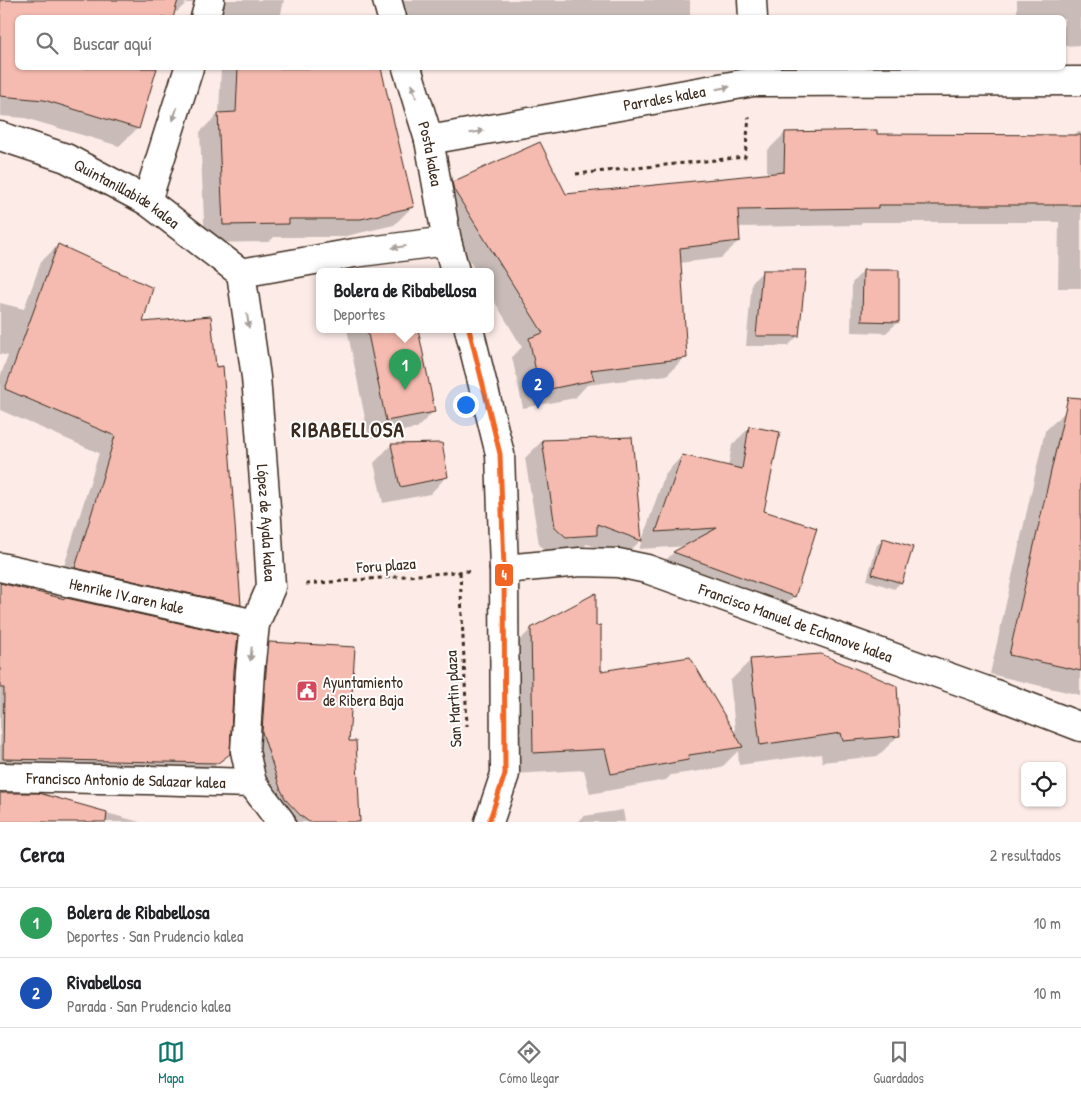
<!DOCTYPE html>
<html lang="es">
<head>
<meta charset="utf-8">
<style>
  body { margin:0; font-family:"Patrick Hand",sans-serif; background:#f2f2f2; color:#202124 }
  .controls { position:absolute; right:15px; bottom:15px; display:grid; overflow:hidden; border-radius:8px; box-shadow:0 1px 4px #0004 }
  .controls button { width:45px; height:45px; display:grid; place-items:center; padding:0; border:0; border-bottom:1px solid #e0e0e0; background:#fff; color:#202124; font:25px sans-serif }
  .you { position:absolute; left:465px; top:404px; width:18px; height:18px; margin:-12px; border:4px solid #fff; border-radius:50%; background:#1a73e8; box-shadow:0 0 0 8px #1a73e833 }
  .badge { display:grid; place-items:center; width:32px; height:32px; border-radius:50%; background:#0f766e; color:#fff; font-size:16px; font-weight:700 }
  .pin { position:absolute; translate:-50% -41px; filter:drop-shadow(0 1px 2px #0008) }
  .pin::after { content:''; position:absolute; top:26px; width:18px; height:15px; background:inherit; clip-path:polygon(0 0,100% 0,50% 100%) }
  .popup { position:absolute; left:316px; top:268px; width:178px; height:65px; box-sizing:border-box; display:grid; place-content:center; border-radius:8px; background:#fff; filter:drop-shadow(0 1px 4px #0005); font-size:16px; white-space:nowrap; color:#757577 }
  .popup b { font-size:19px; color:#202124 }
  .popup::after { content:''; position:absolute; left:50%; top:100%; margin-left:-10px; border:10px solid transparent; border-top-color:#fff }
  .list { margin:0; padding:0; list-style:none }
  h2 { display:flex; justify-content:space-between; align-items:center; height:65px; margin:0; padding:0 20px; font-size:21px }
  h2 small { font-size:16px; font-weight:400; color:#757577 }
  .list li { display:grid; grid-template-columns:32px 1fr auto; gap:15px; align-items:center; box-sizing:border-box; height:70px; padding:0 20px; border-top:1px solid #e0e0e0 }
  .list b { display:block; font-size:19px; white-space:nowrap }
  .list p { margin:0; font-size:16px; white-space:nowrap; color:#757577 }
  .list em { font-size:16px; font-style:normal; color:#757577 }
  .icon { flex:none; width:28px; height:28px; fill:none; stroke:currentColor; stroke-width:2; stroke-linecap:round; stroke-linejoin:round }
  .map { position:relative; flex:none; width:1081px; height:822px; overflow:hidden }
  .search { position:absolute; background:#fff; box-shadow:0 1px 4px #0004; left:15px; right:15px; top:15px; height:55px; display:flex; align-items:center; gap:12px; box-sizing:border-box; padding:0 18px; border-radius:8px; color:#757577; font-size:19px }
  .sheet { height:205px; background:#fff }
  nav { display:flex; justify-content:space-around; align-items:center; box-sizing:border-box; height:70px; border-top:1px solid #e0e0e0; background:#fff; font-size:14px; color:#757577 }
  nav a { display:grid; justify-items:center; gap:2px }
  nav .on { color:#0f766e }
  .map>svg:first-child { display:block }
</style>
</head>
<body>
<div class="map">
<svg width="1081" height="822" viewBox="0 0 1081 822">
  <rect width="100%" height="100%" fill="#fcebe7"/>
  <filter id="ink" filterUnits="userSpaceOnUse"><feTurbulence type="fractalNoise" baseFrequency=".02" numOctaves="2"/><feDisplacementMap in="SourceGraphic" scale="10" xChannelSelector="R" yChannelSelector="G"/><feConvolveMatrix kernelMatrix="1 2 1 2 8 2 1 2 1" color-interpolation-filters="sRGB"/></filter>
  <g filter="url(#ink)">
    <!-- shadow -->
    <g fill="#0003">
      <path d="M0,0H284L280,18H207L203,8L195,3H186L177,12L173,11L18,18V68H156L138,128L119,146L25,118L0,116Z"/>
      <path d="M378,0H690V18H385Z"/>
      <path d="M1017,0H1081V45L1064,46V18H1017Z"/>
      <path d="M221,68H380L413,206L394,225L342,237H274L269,242L205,243L200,132L219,113Z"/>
      <path d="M1077,132H1081V288H1058L1059,222H862L859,225L738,227L739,241L721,258L679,263L685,357L667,375L587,385L575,398L523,408L512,357L522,347L490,294V271H476L436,208L435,201L453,183L565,195L767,175V151L785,133L876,136H1073Z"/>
      <path d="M58,245L142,323L240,604L223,621L60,579L99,453L0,410V377L8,356L0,354V303L24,309L41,262Z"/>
      <path d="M863,271L898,322L886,333L851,332L852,283Z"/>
      <path d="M762,272L798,336L788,346H746L752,282Z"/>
      <path d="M347,329H417L434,411L417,428L369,438Z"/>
      <path d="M1065,412L1081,415L1080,695L990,674L1045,431Z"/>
      <path d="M749,428L763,511L794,596L777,614L657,569L673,553L687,546L639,549L665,474L682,456L728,467L732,445Z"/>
      <path d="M542,441L641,540L624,557L587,544L578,552L548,554L539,544L525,458Z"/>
      <path d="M391,445L447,476L430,494L383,503L374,463Z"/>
      <path d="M884,539L912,548L900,583L894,589L867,580L877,545Z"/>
      <path d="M0,584L233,670L228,753L207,774L0,780Z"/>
      <path d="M594,627L600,673L736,738L730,681L751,660L899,735L878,756L822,762L821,754L739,765L738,751L721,768L671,775L666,780L590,794L584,770L513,774L510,650L531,629Z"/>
      <path d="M269,643L348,742L359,822H273L245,750L252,660Z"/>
      <path d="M0,794L39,795L140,822H0Z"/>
      <path d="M623,810L625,822H578L584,816Z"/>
    </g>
    <!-- building -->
    <g fill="#f6bbb0" stroke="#3b2a1e">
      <path d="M0,0H178L173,18H18V68H157L139,129L44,100L0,96Z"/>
      <path d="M238,68H381L414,207L361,219H289V224L223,225L218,113L236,112Z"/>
      <path d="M877,130V134L1081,135V205H878V208L738,210L740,241L680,248L687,358L591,370L594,380L540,391L529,338L543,333L454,190L452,182L540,142L566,194L784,172L785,132Z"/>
      <path d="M58,244L153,288L143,322L211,316L216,367L223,366L241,605L75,568L115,436L5,389Z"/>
      <path d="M762,270H806L799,336H756Z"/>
      <path d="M863,270H899V322L862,321Z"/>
      <path d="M367,329H418L435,412L386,421Z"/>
      <path d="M1068,397L1081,398V671L1009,655Z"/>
      <path d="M749,426L780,432L764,511L817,528L795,597L673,552L717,528L656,532L682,455L742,469Z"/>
      <path d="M632,437L642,541L597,524V535L566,537L555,527L542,440Z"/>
      <path d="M442,443L448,477L400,487L391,444Z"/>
      <path d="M883,538L913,547L902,583L872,574Z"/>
      <path d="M0,583L65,599L66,598L238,636L234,670L230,754L218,763L3,759L4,688H0Z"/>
      <path d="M596,593V626L601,625V671L690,657L743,747L689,755L688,760L611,774L605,749L533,753L531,628Z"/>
      <path d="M269,642L355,647L349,741H356L360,822H309L300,815L286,800L280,788L262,732L266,672Z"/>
      <path d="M821,654L897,686L900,736L843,741L841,733L760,745L750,659Z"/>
      <path d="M0,793H39L107,812L106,822H0Z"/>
    </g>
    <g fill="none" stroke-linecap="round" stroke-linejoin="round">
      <!-- street casing -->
      <g stroke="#3b2a1e" stroke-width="31">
        <g id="street">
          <path d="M752,0L753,18"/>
          <path id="s1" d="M429,140L753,82L1081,81"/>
          <path d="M241,273L354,253L447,241"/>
          <path id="s2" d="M0,567L255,624"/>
          <path id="s3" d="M0,777L147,780L252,783"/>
        </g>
      </g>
      <!-- secondary casing -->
      <g stroke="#3b2a1e" stroke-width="31">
        <g id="secondary">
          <path d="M387,0L392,18"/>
          <path d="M205,18L210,0"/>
          <path id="s4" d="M407,68L429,140L447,241L455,271"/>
          <path id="s5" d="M0,136L66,158L147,201L241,273L256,377L267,520L271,587L255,624L250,671L245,751L252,783L281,822"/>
          <path d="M147,201L189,68"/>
          <path d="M469,329L500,454L504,569L505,774L489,822"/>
          <path id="s6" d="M504,569L580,562L618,563L647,569L990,692L1081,727"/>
        </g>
      </g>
      <!-- path -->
      <g stroke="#3b2a1e" stroke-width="3" stroke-dasharray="4 4" stroke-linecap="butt">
        <path d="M576,174L745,157L749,117"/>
        <path d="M460,572L467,726"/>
        <path d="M306,584L469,571"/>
      </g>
      <!-- street -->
      <use href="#street" stroke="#fff" stroke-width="28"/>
      <!-- secondary -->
      <use href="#secondary" stroke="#fff" stroke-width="28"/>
      <!-- bus-1 casing -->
      <g stroke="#fff" stroke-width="9">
        <path id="bus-1" d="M469,329L500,454L504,569L505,774L489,822"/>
      </g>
      <!-- bus-1 -->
      <use href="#bus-1" stroke="#f26522" stroke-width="5"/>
    </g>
    <!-- one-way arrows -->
    <defs><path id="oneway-solid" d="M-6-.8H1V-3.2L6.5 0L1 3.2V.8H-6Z" transform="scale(1.25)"/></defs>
    <g fill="#a79f9a">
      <use href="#oneway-solid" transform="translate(723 88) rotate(-10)"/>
      <use href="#oneway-solid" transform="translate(414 91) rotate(-107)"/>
      <use href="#oneway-solid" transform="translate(175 114) rotate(107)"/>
      <use href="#oneway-solid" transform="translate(477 132) rotate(-10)"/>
      <use href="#oneway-solid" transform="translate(399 247) rotate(172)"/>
      <use href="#oneway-solid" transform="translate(248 321) rotate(82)"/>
      <use href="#oneway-solid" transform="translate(251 654) rotate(96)"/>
    </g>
  </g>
  <!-- icons -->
  <defs>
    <g id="civic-square" transform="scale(1.125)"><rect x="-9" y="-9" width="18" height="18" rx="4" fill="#d1495b" stroke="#fff"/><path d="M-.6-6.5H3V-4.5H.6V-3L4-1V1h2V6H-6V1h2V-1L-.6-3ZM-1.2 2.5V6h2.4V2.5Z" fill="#fff"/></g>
  </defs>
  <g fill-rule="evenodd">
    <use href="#civic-square" x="307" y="691"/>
  </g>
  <g text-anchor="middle" stroke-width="4" stroke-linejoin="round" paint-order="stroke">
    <!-- street labels -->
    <g font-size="16" fill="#3b2a1e" stroke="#fff">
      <text dy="6" stroke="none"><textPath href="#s1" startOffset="239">Parrales kalea</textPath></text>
      <text dy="6" stroke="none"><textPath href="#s4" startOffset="89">Posta kalea</textPath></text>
      <text dy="6" stroke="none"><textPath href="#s5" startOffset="140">Quintanillabide kalea</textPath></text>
      <text dy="6" stroke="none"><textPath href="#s5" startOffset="531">López de Ayala kalea</textPath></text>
      <text transform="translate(386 565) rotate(-4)" y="6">Foru plaza</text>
      <text dy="6" stroke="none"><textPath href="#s2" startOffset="130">Henrike IV.aren kale</textPath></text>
      <text dy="6" stroke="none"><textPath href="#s6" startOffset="302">Francisco Manuel de Echanove kalea</textPath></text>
      <text transform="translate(453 699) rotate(-93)" y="6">San Martin plaza</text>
      <text dy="6" stroke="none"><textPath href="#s3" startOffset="126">Francisco Antonio de Salazar kalea</textPath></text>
    </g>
    <!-- poi labels -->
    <g font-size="16" fill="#3b2a1e" stroke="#fff" text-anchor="start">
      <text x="323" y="688">Ayuntamiento<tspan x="323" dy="18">de Ribera Baja</tspan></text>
    </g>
    <!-- district labels -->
    <g font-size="21" font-weight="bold" letter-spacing="1" fill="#3b2a1e" stroke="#fff">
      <text x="348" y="437">RIBABELLOSA</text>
    </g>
  </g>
  <rect stroke="#fff" stroke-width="2" x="494" y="563" width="20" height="24" rx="5" fill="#f26522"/>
  <g font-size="14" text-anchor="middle" font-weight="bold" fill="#fff">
    <text x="504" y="580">4</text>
  </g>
</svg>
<div class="controls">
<button><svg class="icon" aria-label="locate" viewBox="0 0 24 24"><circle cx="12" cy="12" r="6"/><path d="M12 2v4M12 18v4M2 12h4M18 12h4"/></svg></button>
</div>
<div class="you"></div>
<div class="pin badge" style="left:405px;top:390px;background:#2e9e5b">1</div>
<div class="popup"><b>Bolera de Ribabellosa</b>Deportes</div>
<div class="pin badge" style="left:538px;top:409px;background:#1a4fb4">2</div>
<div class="search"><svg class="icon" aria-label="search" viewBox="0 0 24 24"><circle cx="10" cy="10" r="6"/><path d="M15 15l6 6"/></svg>Buscar aquí</div>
</div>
<section class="sheet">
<h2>Cerca<small>2 resultados</small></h2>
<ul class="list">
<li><span class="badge" style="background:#2e9e5b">1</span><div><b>Bolera de Ribabellosa</b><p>Deportes · San Prudencio kalea</p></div><em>10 m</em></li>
<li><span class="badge" style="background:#1a4fb4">2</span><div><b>Rivabellosa</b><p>Parada · San Prudencio kalea</p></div><em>10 m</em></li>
</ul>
</section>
<nav>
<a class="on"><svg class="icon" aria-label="map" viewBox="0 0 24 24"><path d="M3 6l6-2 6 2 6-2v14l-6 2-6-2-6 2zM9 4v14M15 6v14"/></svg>Mapa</a>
<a><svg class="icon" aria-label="directions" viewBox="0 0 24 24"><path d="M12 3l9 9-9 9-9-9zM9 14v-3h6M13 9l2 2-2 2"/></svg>Cómo llegar</a>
<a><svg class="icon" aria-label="saved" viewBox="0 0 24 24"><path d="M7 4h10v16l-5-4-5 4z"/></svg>Guardados</a>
</nav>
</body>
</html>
